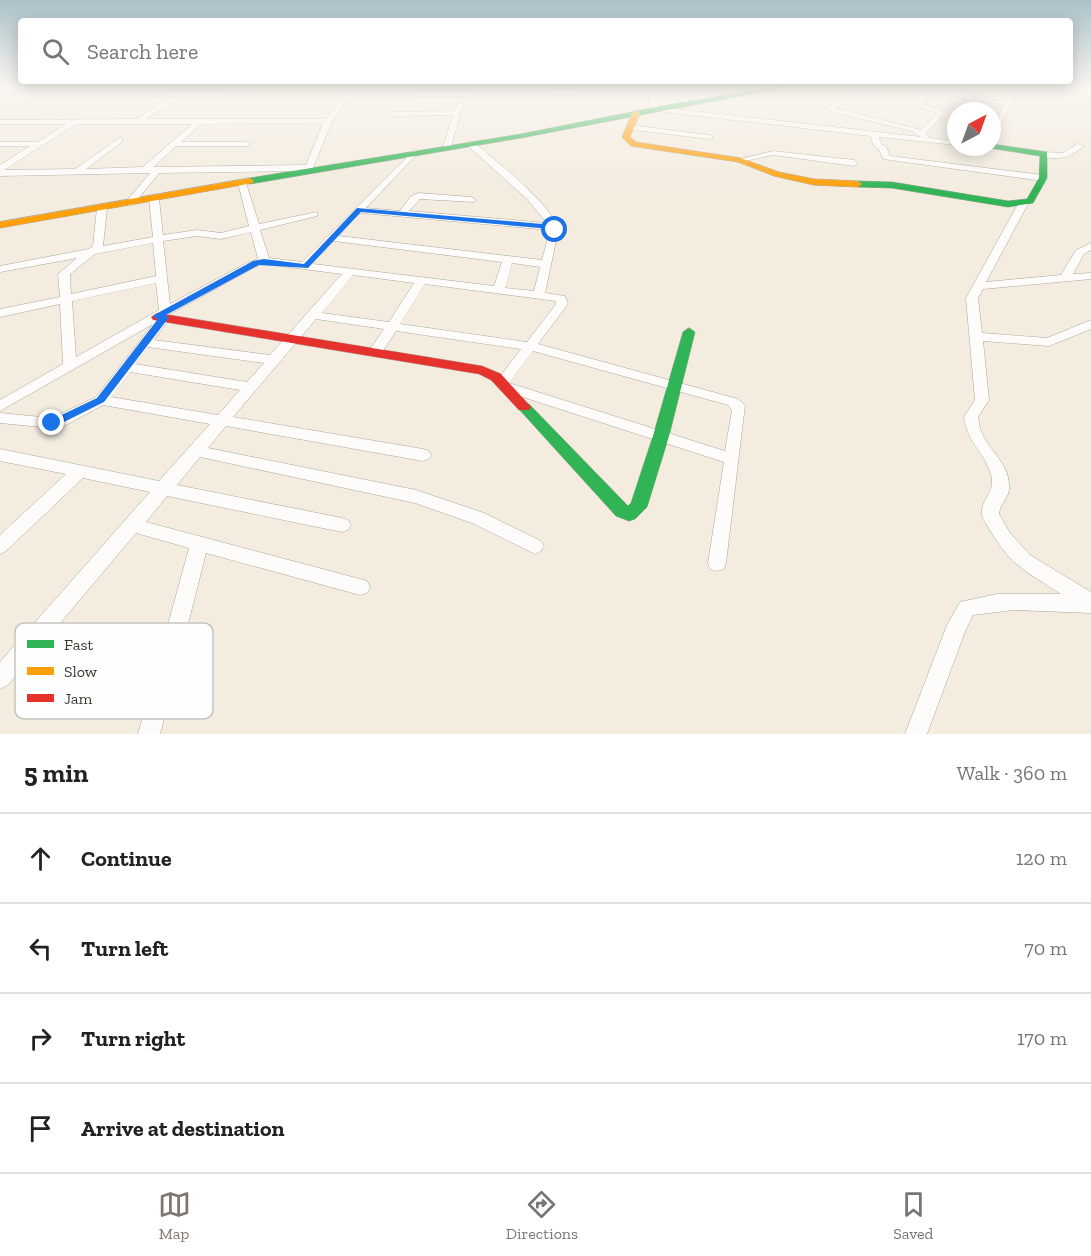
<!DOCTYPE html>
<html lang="en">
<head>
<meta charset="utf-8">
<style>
  body { margin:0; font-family:"Zilla Slab",serif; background:#f2f2f2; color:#222 }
  .compass { position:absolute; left:947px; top:102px; width:54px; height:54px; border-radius:50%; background:#fff; box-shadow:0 3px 15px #0003; rotate:41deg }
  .stop { position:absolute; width:18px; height:18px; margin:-14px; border:4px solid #1a73e8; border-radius:50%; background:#fff }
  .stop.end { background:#1a73e8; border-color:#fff; box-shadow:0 2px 6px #0008 }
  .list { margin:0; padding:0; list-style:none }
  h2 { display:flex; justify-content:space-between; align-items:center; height:78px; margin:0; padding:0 24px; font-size:26px }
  h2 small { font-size:20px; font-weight:400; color:#767676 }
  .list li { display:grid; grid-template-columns:39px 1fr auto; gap:18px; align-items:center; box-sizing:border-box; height:90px; padding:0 24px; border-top:2px solid #e0e0e0 }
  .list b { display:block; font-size:22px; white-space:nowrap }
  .list em { font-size:20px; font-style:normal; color:#767676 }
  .icon { flex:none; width:33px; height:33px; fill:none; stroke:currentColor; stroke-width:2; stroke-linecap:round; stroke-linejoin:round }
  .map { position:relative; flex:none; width:1091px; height:734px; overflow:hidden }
  .search { position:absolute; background:#fff; box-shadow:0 3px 15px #0003; left:18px; right:18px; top:18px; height:66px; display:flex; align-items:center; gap:15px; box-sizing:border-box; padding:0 21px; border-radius:6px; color:#767676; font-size:22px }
  .sheet { height:438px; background:#fff }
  nav { display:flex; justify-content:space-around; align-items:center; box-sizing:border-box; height:84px; border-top:2px solid #e0e0e0; background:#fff; font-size:16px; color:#767676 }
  nav a { display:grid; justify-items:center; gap:3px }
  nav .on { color:#7d776d }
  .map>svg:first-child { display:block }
</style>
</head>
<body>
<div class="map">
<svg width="1091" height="734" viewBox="0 0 1091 734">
  <rect width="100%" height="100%" fill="#f3ecdf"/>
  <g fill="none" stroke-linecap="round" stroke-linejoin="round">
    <!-- street casing -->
    <g stroke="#aca69c" stroke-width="1">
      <g id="street">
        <path d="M18,86H26L0,99V94Z"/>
        <path d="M238,86H289L239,90L228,96H181L146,119H326L351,88L354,90L352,93L577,91L576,89L561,86H581L584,93L581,95L349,97L332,121L311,173H305L304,171L159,173L133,205L130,206L125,203L150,173L0,176V165L30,146H0V142H38L66,124H0V120L137,119L172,96H66L64,93L227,92ZM323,123L306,165L153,167L176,146H247L251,144L247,142H181L201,124ZM76,124H192L143,167L86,169L122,142V138H119L75,169L4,170Z"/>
        <path d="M645,86H651L659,107L921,137L912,131L832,112L827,108L865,86H873L835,108L921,130L937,113L915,105L923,91L901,86H914L1006,102L1014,86H1020L995,137H992V128L1004,105L929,92L922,104L946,112L926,133L929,138L956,141V145L879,137L881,144L886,146L890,156L1043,175L1047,178L1043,181L890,160L883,159L879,149L873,145L871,136L656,111L652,109Z"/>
        <path d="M674,86H680L690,104H686Z"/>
        <path d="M458,103L463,104L451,147L447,149L443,147L453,115L393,116L389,114L393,112L454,111Z"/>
        <path d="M630,125L709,135L713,137L709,139L627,129V125Z"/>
        <path d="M468,142H474C504,169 538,192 559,227L545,293L565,296L568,304L538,344L738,399L745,405L726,563L724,569L717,571L710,569L708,563L724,462L501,390L495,383L521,349L396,331L381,354L376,355L369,351L384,329L316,319L233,417L423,449L429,451L431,455L429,459L423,461L226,426L208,448L416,490L484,513L541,541L544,546L541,551L535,554L529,551L472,523L415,503L200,457L177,485L342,518L348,520L351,525L348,530L342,532L167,496L146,522L360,579L367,581L370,587L367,593L360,595L206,553L160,734H138L189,548L136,533L8,685L0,689V662L150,492L83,478L6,551L0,554V535L66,474L0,461V449L159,481L210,424L103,405L66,425L52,428L0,423V413L52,418L96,397L153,324L0,411V400L63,364L60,304L0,317V309L60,297L58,274L77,258L0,272V266L89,249L93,246L97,208L102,205L107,208L103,246L153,237L149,199L154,196L159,199L163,235L197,230L221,233L249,226L238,183L242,180L246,183L259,224L317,212V216L260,230L269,258L302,262L414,150H417V154L366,208L400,211L411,196L419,193L471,197L476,200L474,202L420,199L409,211L547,223L527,199L468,146ZM361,213L550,230L542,260L339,236ZM251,232L258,259L247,263L170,304L163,241L197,236L221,239ZM334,241L502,262L494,286L313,264ZM153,243L156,276L71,294L70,274L95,254ZM512,263L540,267L534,291L505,288ZM265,264L342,274L270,355L154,340L170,318L168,315L255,267ZM353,275L414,283L389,322L322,313ZM156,283L159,310L76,357L72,301ZM425,284L556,301V304L527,342L400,324ZM148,347L264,363L247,382L135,364ZM533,351L728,405L732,410L725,451L509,383ZM130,372L240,390L218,415L111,397Z"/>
        <path d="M1077,144L1084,146C1071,157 1055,163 1040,154L1044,152L1063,153Z"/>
        <path d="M773,151L854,160L858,163L854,166L773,155L740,162L736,160Z"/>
        <path d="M1023,201L1028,204L986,282L1061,275L1076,250L1091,243V250L1084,254L1073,274L1091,273V279L983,289L978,298L982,333L1047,338L1091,320V329L1049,346L983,341L989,400L978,417C979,421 979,427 981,431C989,451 1011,465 1009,489C1009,497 1000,504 999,514L1010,533L1030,555L1091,592V613L1013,610L973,615L966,629L927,734H905L947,625L960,602L997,594H1061C1028,573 1010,565 990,530C987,525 982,519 982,514C981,497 996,494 991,475C985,452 967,443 964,417L975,400L966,298L1018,204Z"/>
      </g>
    </g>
    <!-- fast casing -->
    <g stroke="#aca69c" stroke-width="1">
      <g id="fast">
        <path d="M779,86H793L521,138L250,184L246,181L250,178L521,134L656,107Z"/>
        <path d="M992,144L1047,152V178L1033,203L1008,207L892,188L858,187L854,184L858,181L892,182L1008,201L1027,199L1039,178L1040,156L989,148L992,147Z"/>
        <path d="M689,328L695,332L669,436L647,507L635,519L629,521L616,516L517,407L519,404H529L628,506L631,503L653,436L683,332Z"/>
      </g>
    </g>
    <!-- slow casing -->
    <g stroke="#aca69c" stroke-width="1">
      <g id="slow">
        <path d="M636,111L640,113L630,137L636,142L740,158L779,172L814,179L858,181L862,184L858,187L814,185L774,176L738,162L631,146L622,137L632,113Z"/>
        <path d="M250,178L254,181L253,183L0,228V222Z"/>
      </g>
    </g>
    <!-- jam casing -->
    <g stroke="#aca69c" stroke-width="1">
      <path id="jam" d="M157,313L482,366L501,374L531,407L529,410H519L491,380L479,374L153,320L151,317Z"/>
    </g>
    <!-- street -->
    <use href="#street" fill="#fdfcfa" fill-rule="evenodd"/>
    <!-- fast -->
    <use href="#fast" fill="#30b455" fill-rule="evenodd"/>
    <!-- slow -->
    <use href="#slow" fill="#ff9f0a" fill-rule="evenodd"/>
    <!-- jam -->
    <use href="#jam" fill="#e5322d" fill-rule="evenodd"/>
  </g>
  <!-- sky -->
  <linearGradient id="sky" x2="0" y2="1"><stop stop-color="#aac1c8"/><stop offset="0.46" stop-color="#faf6f1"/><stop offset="1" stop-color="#faf6f1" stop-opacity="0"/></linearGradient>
  <rect width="1091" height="189" fill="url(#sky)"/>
  <!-- route -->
  <path fill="#1a73e8" d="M357,208L554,225L559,230L555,232L551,229L361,212L308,268L259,265L166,315L169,318L167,320L104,402L56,426H49V421L97,398L158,319L154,318V315L253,261L264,259L304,264Z"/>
  <!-- legend -->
  <rect x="15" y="623" width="198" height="96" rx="9" fill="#fefefe" stroke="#c4c3c0" stroke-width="1.5"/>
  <rect x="27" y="640" width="27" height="8" fill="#30b455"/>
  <rect x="27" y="667" width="27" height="8" fill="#ff9f0a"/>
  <rect x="27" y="694" width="27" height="8" fill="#e5322d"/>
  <g font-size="16" fill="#3d382f">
    <text x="64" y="650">Fast</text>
    <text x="64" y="677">Slow</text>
    <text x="64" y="704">Jam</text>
  </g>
</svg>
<svg class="compass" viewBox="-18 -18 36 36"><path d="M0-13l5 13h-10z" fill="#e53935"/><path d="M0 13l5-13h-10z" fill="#767676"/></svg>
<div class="stop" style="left:555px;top:230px"></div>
<div class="stop end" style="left:52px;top:423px"></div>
<div class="search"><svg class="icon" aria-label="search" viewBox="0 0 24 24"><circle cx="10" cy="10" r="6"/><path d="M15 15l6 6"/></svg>Search here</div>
</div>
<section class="sheet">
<h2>5 min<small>Walk · 360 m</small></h2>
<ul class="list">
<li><svg class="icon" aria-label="ahead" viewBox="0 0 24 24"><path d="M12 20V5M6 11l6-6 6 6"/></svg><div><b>Continue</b></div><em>120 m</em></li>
<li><svg class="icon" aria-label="left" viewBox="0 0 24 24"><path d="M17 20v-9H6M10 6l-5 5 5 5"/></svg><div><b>Turn left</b></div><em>70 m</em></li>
<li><svg class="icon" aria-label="right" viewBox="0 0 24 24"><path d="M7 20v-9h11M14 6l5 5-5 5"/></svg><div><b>Turn right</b></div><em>170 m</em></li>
<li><svg class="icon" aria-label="arrive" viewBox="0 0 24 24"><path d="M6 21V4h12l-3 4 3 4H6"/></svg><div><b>Arrive at destination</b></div></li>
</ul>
</section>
<nav>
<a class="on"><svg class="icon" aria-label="map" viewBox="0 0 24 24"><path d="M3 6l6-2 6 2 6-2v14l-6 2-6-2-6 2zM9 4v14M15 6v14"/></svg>Map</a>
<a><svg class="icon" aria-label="directions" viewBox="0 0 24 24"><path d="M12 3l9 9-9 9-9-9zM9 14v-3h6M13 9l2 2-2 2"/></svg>Directions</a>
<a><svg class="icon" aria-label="saved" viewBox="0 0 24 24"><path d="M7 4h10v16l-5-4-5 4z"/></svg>Saved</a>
</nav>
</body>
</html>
